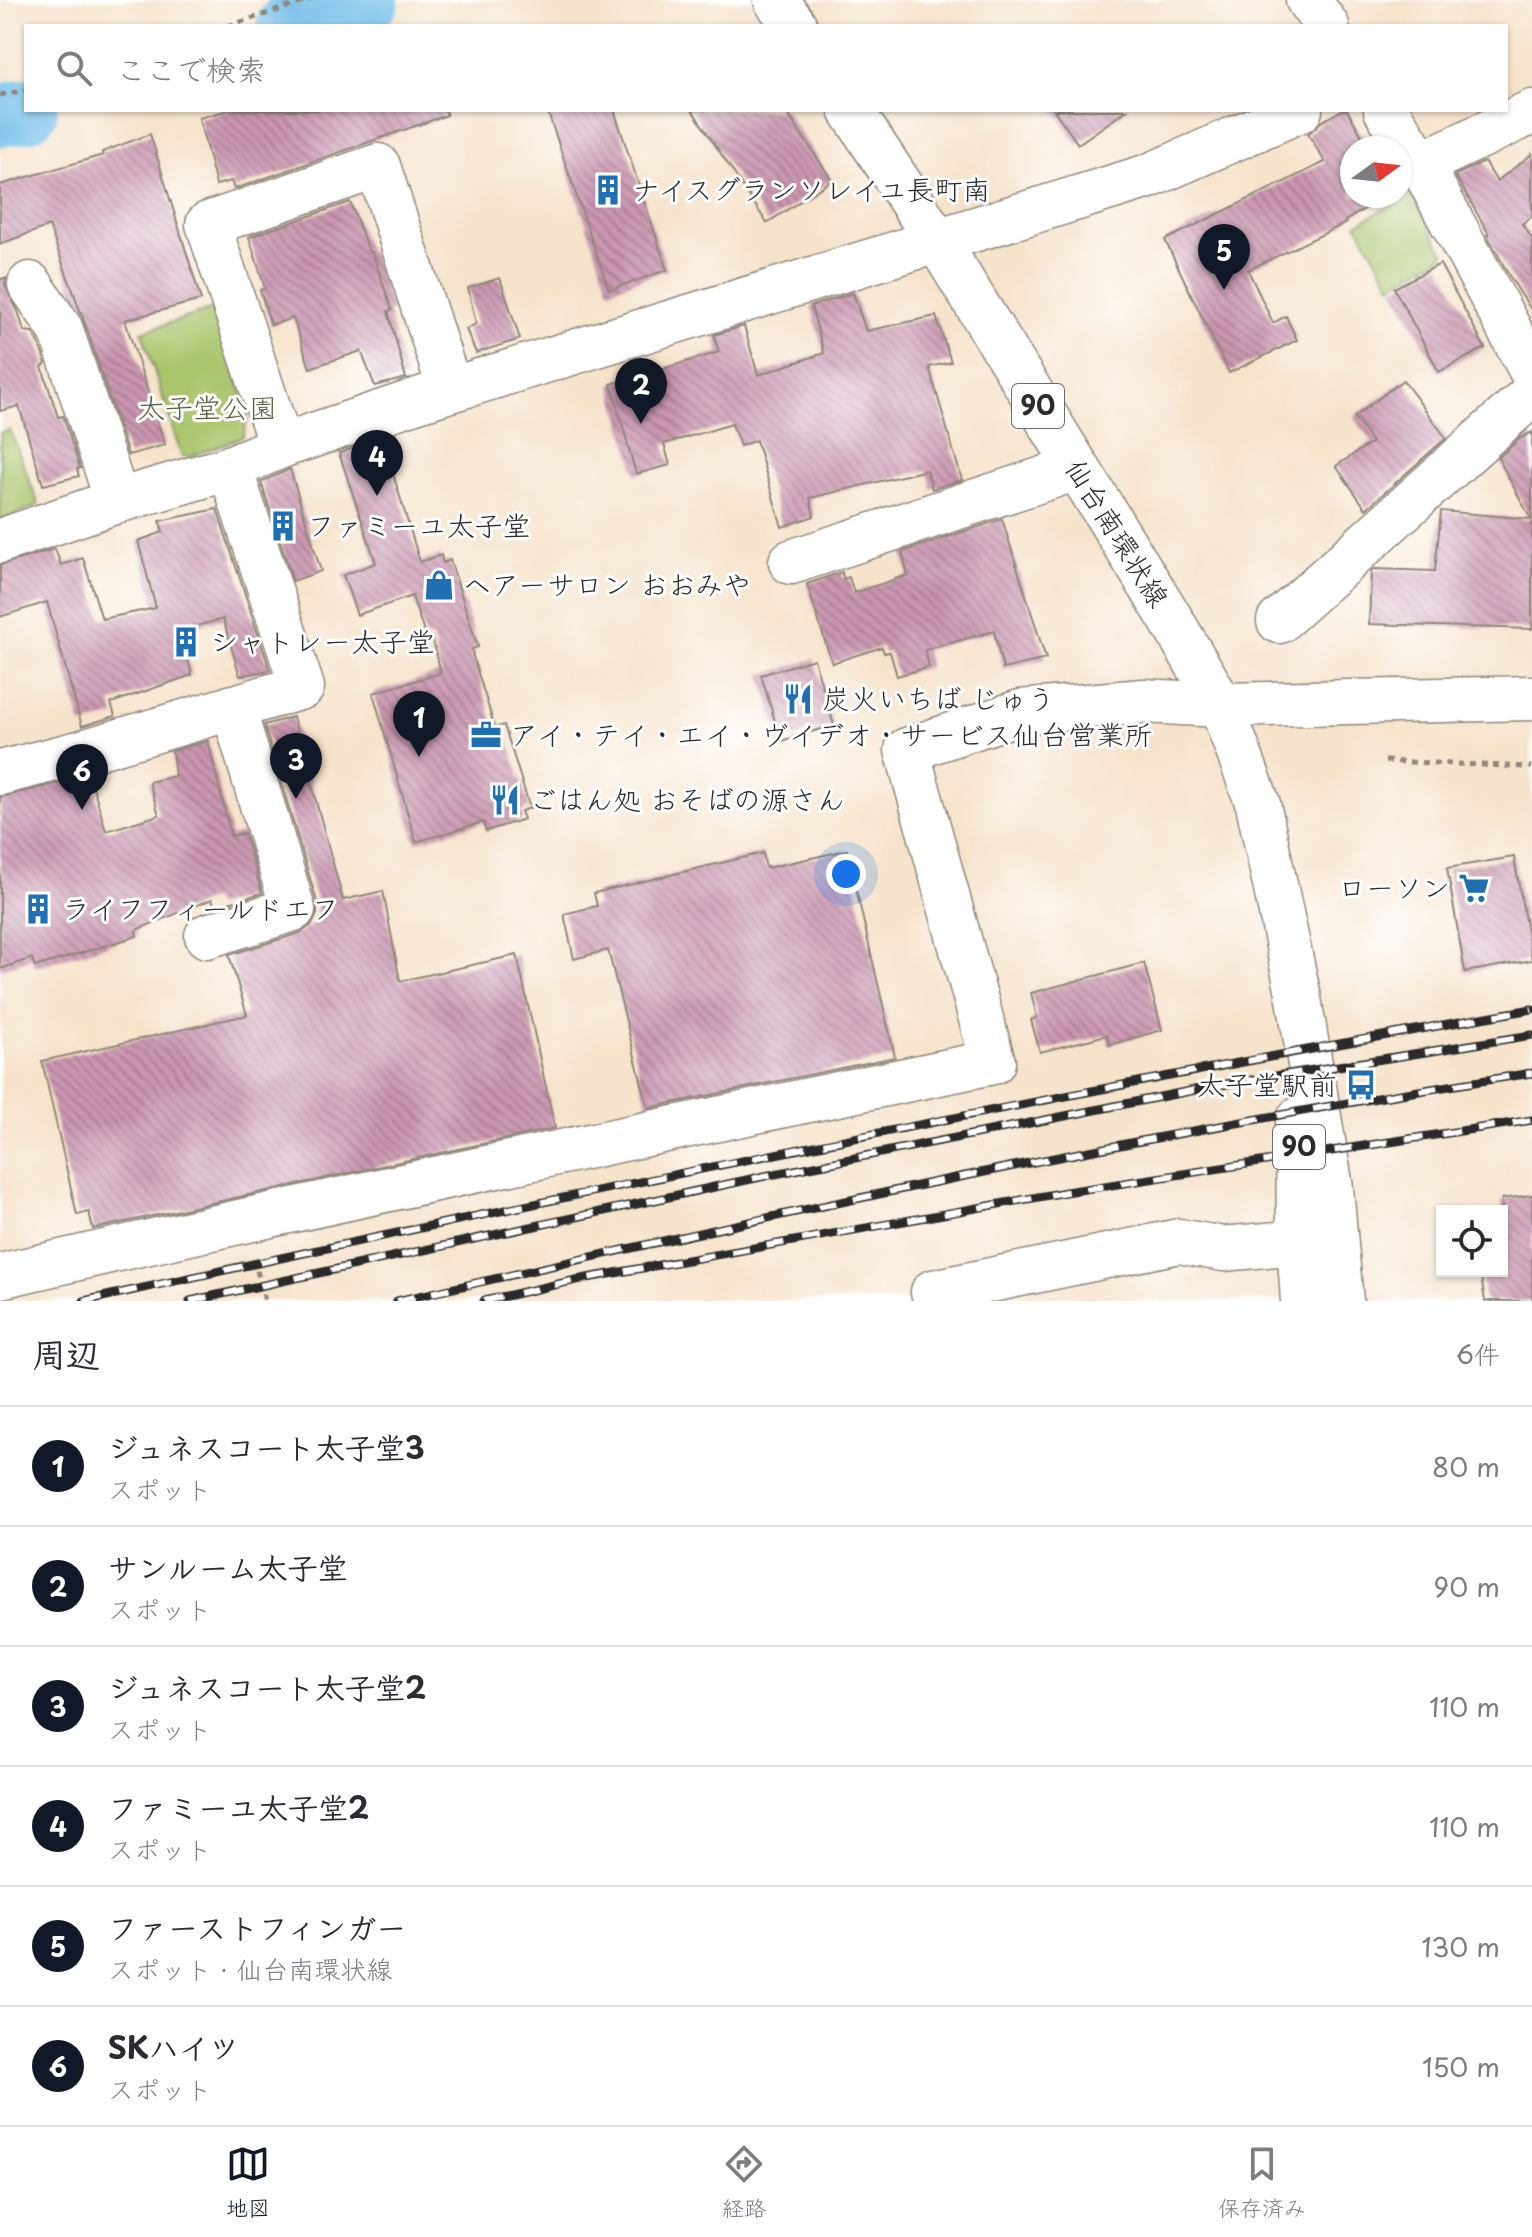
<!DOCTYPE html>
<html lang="ja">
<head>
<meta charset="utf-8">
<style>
  body { margin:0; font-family:"Playpen Sans","Klee One",sans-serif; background:#f2f2f3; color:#2b2b33 }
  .controls { position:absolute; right:24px; bottom:24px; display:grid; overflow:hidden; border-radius:0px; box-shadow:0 2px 6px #0004 }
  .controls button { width:72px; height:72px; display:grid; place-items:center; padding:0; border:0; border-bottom:2px solid #e1e1e2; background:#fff; color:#2b2b33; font:40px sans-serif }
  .compass { position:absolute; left:1340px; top:136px; width:72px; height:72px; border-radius:50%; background:#fff; box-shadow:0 2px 6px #0004; rotate:75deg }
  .you { position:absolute; left:846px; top:874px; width:28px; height:28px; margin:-20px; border:6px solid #fff; border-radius:50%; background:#1a73e8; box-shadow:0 0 0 12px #1a73e833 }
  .badge { display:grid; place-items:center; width:52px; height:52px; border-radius:50%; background:#111827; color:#fff; font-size:26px; font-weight:700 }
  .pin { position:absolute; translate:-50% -66px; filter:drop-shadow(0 2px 4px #0008) }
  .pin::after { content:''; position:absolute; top:42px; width:28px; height:24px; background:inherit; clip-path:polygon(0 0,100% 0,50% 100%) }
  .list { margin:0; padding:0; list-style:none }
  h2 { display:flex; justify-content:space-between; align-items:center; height:104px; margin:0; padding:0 32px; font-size:34px }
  h2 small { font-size:26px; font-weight:400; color:#7c7c81 }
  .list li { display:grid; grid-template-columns:52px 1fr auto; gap:24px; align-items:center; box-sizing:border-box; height:120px; padding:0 32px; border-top:2px solid #e1e1e2 }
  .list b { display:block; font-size:30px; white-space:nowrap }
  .list p { margin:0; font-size:26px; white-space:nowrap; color:#7c7c81 }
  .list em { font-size:26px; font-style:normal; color:#7c7c81 }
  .icon { flex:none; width:44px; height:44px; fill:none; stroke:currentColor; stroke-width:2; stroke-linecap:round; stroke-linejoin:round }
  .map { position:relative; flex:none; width:1532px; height:1301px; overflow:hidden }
  .search { position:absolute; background:#fff; box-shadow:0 2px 6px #0004; left:24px; right:24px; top:24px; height:88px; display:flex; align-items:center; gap:20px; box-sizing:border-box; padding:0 28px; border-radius:0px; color:#7c7c81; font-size:30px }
  .sheet { height:824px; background:#fff }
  nav { display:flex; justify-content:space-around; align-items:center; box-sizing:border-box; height:112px; border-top:2px solid #e1e1e2; background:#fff; font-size:22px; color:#7c7c81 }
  nav a { display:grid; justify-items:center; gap:4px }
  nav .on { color:#111827 }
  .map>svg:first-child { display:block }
</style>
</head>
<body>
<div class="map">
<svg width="1532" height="1301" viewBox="0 0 1532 1301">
  <defs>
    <pattern id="building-back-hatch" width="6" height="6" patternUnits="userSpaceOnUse" patternTransform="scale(2)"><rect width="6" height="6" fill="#ca96b0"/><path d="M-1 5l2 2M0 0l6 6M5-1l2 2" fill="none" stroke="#a47b8f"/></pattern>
  </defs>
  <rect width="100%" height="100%" fill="#fff"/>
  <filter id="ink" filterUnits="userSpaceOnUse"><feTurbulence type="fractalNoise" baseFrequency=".0125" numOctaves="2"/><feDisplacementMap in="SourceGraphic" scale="16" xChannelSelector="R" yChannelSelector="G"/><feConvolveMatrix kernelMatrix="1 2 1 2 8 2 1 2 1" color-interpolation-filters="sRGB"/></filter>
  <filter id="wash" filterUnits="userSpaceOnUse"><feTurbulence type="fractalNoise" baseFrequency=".006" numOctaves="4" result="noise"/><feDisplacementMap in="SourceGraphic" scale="32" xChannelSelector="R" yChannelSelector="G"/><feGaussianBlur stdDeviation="1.8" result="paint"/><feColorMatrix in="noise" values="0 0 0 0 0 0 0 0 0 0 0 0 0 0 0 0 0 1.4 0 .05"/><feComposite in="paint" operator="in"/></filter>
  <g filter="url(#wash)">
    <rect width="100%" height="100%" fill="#f6e3cb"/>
    <!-- park -->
    <g fill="#aac56c" stroke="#6a784c" stroke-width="2">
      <path d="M1411,194L1445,255L1391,285L1357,224Z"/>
      <path d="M213,309L249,411L243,437L189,457L181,455L142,332Z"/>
      <path d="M10,430L39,505L0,520V433Z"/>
    </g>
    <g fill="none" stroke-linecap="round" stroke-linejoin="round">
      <!-- river -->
      <g stroke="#6ebce8" stroke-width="64">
        <path d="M288,26L367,0"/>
        <path d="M0,115L26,110"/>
      </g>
    </g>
    <g id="blocks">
      <!-- building -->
      <g fill="url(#building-back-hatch)">
        <path d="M229,110H446L447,115L234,189L231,181L216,185L199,118Z"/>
        <path d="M547,110H614L667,270L609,290Z"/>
        <path d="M692,110H785L832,180L767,223Z"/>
        <path d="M1054,110H1127L1078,144Z"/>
        <path d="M1342,110H1347L1369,148H1352V196H1386L1345,221L1346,223L1248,270L1273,323L1286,316L1297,340L1229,373L1165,240L1325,162L1308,134L1321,122Z"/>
        <path d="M150,134L201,300L125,320L165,445L128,455L88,332L49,226L0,244V185L103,155L102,152Z"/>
        <path d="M1532,154V216L1522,224L1532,239V311L1510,277L1487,235L1489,234L1455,175L1484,162L1497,181Z"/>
        <path d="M350,202L369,252H372L392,310L388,311L406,378L375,386L361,351L310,368L293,318L271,325L260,290L265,288L249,237Z"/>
        <path d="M1440,264L1485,348L1439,372L1394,288Z"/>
        <path d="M6,278L5,286L18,311L24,331L32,332L38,341L46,364L42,367L58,417L63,416L80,468L77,469L79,476L43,485L19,406L0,411V279Z"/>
        <path d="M500,278L520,339L476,353L466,329L476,324L468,288Z"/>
        <path d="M853,293L866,331L936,316L951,362L929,367L962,480L932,489L927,470L810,498L814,516L782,527L756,440L740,446L732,424L664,444L670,465L636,474L611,384L719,352L714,335L744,326L758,375L824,353L811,306Z"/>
        <path d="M1403,380L1446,438L1366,509L1336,466L1372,442L1354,417Z"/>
        <path d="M1532,432V629L1369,624L1371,572L1374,569L1435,571L1441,511L1531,519L1498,458L1519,439Z"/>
        <path d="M382,438L420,562L441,555L443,563L450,560L478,647L472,649L473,657L495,728L504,725L530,808L521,811L524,819L486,831L483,822L416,842L373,693L441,673L432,637L426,638L412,596L357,615L343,575L376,563L339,453Z"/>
        <path d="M290,469L321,571L293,581L261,482Z"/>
        <path d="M217,509L270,670L240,676L223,619L181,630L192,675L111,703L115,716L82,726L47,602L0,617V565L55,549L61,565L83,558L102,619L156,608L138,541L163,532L160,521Z"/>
        <path d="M1002,519L1046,659L1003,669L994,631L925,650L929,667L897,676L890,652L884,653L882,647L832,663L807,584L842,572L843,579L849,577L854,593L908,575L902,552Z"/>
        <path d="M814,659L834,725L781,741L761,675Z"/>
        <path d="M293,717L343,900L383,891L400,981L517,955L555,1128L93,1229L89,1212L77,1215L42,1061L247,1015L229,955L300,933L312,925L317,914V902L264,725Z"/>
        <path d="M208,741L231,836L244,833L262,893L215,907L212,899L136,930L137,936L35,967L32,958L0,969V797L90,776L106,831L159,815L149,782L175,776L172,751Z"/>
        <path d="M847,850L895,1057L648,1108L608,950L574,959L564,914L597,906L594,893L763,853L766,868Z"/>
        <path d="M1514,857L1532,960L1465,972L1447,868Z"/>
        <path d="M1144,963L1162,1030L1109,1045L1107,1035L1040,1052L1031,1020L1037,1017L1031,993Z"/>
        <path d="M1532,1195V1301H1485L1480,1271H1502V1199Z"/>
      </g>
    </g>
  </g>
  <g filter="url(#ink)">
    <use href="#blocks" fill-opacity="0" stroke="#90877b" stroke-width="2"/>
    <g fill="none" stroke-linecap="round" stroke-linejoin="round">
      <!-- minor casing -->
      <g stroke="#90877b" stroke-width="47">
        <g id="minor">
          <path d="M1308,0L1327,26"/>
          <path d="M1386,110L1421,164L1532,372"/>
          <path d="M1421,164L1532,112"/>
          <path d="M30,284L61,330L117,501"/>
          <path d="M281,446L208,224L378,166L450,390"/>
          <path d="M0,541L117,501L230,468L281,446L424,398L1149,176L1300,110"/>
          <path d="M791,562L1077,468"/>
          <path d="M1279,621L1532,394"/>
          <path d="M0,773L79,753L302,687L230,468"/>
          <path d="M207,936L293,909L233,707"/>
          <path d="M0,1276C330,1200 661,1130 993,1062L907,750L1020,712L1143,701L1221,705L1532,698"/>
          <path d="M933,1292L1179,1241L1223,1249L1299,1242"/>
        </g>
      </g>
      <!-- major casing -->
      <g stroke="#90877b" stroke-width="47">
        <g id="major">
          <path d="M776,0L795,26"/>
          <path d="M851,110L938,242L1169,616L1221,705L1258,804L1298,993L1331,1188L1341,1301"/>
          <path d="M1298,1120L1299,1242L1303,1301"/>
        </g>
      </g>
      <!-- path -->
      <g stroke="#90877b" stroke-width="5" stroke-dasharray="6 6" stroke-linecap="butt">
        <path d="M228,26L310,0"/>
        <path d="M0,95L26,90"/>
        <path d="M1385,761L1532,767"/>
        <path d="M254,1259L265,1301"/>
      </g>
      <!-- minor -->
      <use href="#minor" stroke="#fff" stroke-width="44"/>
      <!-- major -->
      <use href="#major" stroke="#fff" stroke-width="44"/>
      <!-- rail casing -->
      <g stroke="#2b2b2b" stroke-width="9">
        <g id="rail">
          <path d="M84,1301C565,1195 1047,1095 1532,1009"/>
          <path d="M190,1301L765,1176L1220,1085L1532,1035"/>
          <path d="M397,1301C773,1215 1151,1131 1532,1073"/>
          <path d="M484,1301L576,1280L1066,1192L1532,1120"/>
        </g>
      </g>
      <!-- rail -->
      <use href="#rail" stroke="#fff" stroke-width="6" stroke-dasharray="18" stroke-linecap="butt"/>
    </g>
  </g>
  <!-- icons -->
  <defs>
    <g id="building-bare" transform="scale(2.4)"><path d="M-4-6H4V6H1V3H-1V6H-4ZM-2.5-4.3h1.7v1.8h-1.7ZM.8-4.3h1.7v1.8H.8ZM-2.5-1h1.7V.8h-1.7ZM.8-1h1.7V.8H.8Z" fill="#1f6fb2" stroke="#fff" stroke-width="2.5" paint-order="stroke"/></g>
    <g id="shop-bare" transform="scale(2.4)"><path d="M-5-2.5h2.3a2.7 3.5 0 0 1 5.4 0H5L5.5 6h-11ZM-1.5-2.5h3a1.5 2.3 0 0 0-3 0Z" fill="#1f6fb2" stroke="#fff" stroke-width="2.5" paint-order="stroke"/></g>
    <g id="restaurant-bare" transform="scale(2.4)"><path d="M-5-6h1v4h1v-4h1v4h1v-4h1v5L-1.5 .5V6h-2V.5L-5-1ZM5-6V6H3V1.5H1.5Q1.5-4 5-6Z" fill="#1f6fb2" stroke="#fff" stroke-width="2.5" paint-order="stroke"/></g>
    <g id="office-bare" transform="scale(2.4)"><path d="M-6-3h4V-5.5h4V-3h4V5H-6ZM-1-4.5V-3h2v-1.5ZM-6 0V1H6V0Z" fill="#1f6fb2" stroke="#fff" stroke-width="2.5" paint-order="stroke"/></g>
    <g id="supermarket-bare" transform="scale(2.4)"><path d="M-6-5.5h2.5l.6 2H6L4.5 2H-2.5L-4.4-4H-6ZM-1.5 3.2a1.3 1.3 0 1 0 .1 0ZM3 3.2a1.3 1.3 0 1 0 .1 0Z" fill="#1f6fb2" stroke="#fff" stroke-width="2.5" paint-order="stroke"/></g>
    <g id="bus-bare" transform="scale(2.4)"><path d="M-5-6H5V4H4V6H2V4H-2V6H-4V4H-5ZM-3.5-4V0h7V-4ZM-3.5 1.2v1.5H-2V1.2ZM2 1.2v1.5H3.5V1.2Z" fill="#1f6fb2" stroke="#fff" stroke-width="2.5" paint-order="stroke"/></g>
  </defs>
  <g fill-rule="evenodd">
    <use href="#building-bare" x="608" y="190"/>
    <use href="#building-bare" x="283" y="526"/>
    <use href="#shop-bare" x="439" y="585"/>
    <use href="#building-bare" x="186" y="642"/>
    <use href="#restaurant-bare" x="798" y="699"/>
    <use href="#office-bare" x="486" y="735"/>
    <use href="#restaurant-bare" x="505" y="800"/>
    <use href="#supermarket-bare" x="1474" y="888"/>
    <use href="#building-bare" x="38" y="909"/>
    <use href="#bus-bare" x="1361" y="1085"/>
  </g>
  <g text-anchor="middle" stroke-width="6" stroke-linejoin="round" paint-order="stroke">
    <!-- shield labels -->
    <g fill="#fff" stroke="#6b6b6b" stroke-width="2">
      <rect x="1012" y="384" width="52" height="44" rx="6"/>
      <rect x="1273" y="1125" width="52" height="44" rx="6"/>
    </g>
    <g font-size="26" font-weight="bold" fill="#2b2b2b">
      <text x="1038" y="415">90</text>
      <text x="1299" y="1156">90</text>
    </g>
    <!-- poi labels -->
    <g font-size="28" fill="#2b2b2b" stroke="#fff" text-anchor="start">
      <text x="632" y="200">ナイスグランソレイユ長町南</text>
      <text x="307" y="536">ファミーユ太子堂</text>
      <text x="463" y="595">ヘアーサロン おおみや</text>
      <text x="210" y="652">シャトレー太子堂</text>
      <text x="822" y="709">炭火いちば じゅう</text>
      <text x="510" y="745">アイ・テイ・エイ・ヴイデオ・サービス仙台営業所</text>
      <text x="529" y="810">ごはん処 おそばの源さん</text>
      <text x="1450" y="898" text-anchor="end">ローソン</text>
      <text x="62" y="919">ライフフィールドエフ</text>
      <text x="1337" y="1095" text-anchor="end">太子堂駅前</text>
    </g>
    <!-- park labels -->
    <g font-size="28" fill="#576142" stroke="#fff">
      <text x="207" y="418">太子堂公園</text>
    </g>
    <!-- street labels -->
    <g font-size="28" fill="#2b2b2b" stroke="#fff">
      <text transform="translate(1117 533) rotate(58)" y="10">仙台南環状線</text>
    </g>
  </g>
</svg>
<div class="controls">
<button><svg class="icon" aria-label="locate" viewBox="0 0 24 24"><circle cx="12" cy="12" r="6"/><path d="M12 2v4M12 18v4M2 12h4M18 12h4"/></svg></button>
</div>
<svg class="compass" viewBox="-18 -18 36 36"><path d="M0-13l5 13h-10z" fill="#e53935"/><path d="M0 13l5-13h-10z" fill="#7c7c81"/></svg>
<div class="you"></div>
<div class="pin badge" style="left:419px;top:757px">1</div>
<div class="pin badge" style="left:641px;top:424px">2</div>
<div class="pin badge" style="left:296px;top:799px">3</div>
<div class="pin badge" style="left:377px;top:496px">4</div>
<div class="pin badge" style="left:1224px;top:290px">5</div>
<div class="pin badge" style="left:82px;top:810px">6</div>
<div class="search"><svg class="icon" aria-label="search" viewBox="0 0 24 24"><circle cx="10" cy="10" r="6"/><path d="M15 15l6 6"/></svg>ここで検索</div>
</div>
<section class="sheet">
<h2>周辺<small>6件</small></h2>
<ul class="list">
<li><span class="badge">1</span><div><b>ジュネスコート太子堂3</b><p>スポット</p></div><em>80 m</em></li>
<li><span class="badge">2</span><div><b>サンルーム太子堂</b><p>スポット</p></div><em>90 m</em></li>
<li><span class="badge">3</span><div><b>ジュネスコート太子堂2</b><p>スポット</p></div><em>110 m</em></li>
<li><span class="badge">4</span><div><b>ファミーユ太子堂2</b><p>スポット</p></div><em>110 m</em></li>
<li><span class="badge">5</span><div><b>ファーストフィンガー</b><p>スポット · 仙台南環状線</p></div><em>130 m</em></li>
<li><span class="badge">6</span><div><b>SKハイツ</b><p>スポット</p></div><em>150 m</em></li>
</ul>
</section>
<nav>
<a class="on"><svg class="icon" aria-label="map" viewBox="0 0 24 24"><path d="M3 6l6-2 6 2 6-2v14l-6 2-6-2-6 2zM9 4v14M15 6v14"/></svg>地図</a>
<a><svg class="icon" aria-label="directions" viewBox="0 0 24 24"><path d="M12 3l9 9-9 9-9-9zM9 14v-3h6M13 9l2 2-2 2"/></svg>経路</a>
<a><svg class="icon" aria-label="saved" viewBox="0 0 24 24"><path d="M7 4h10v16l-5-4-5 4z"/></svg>保存済み</a>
</nav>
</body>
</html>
